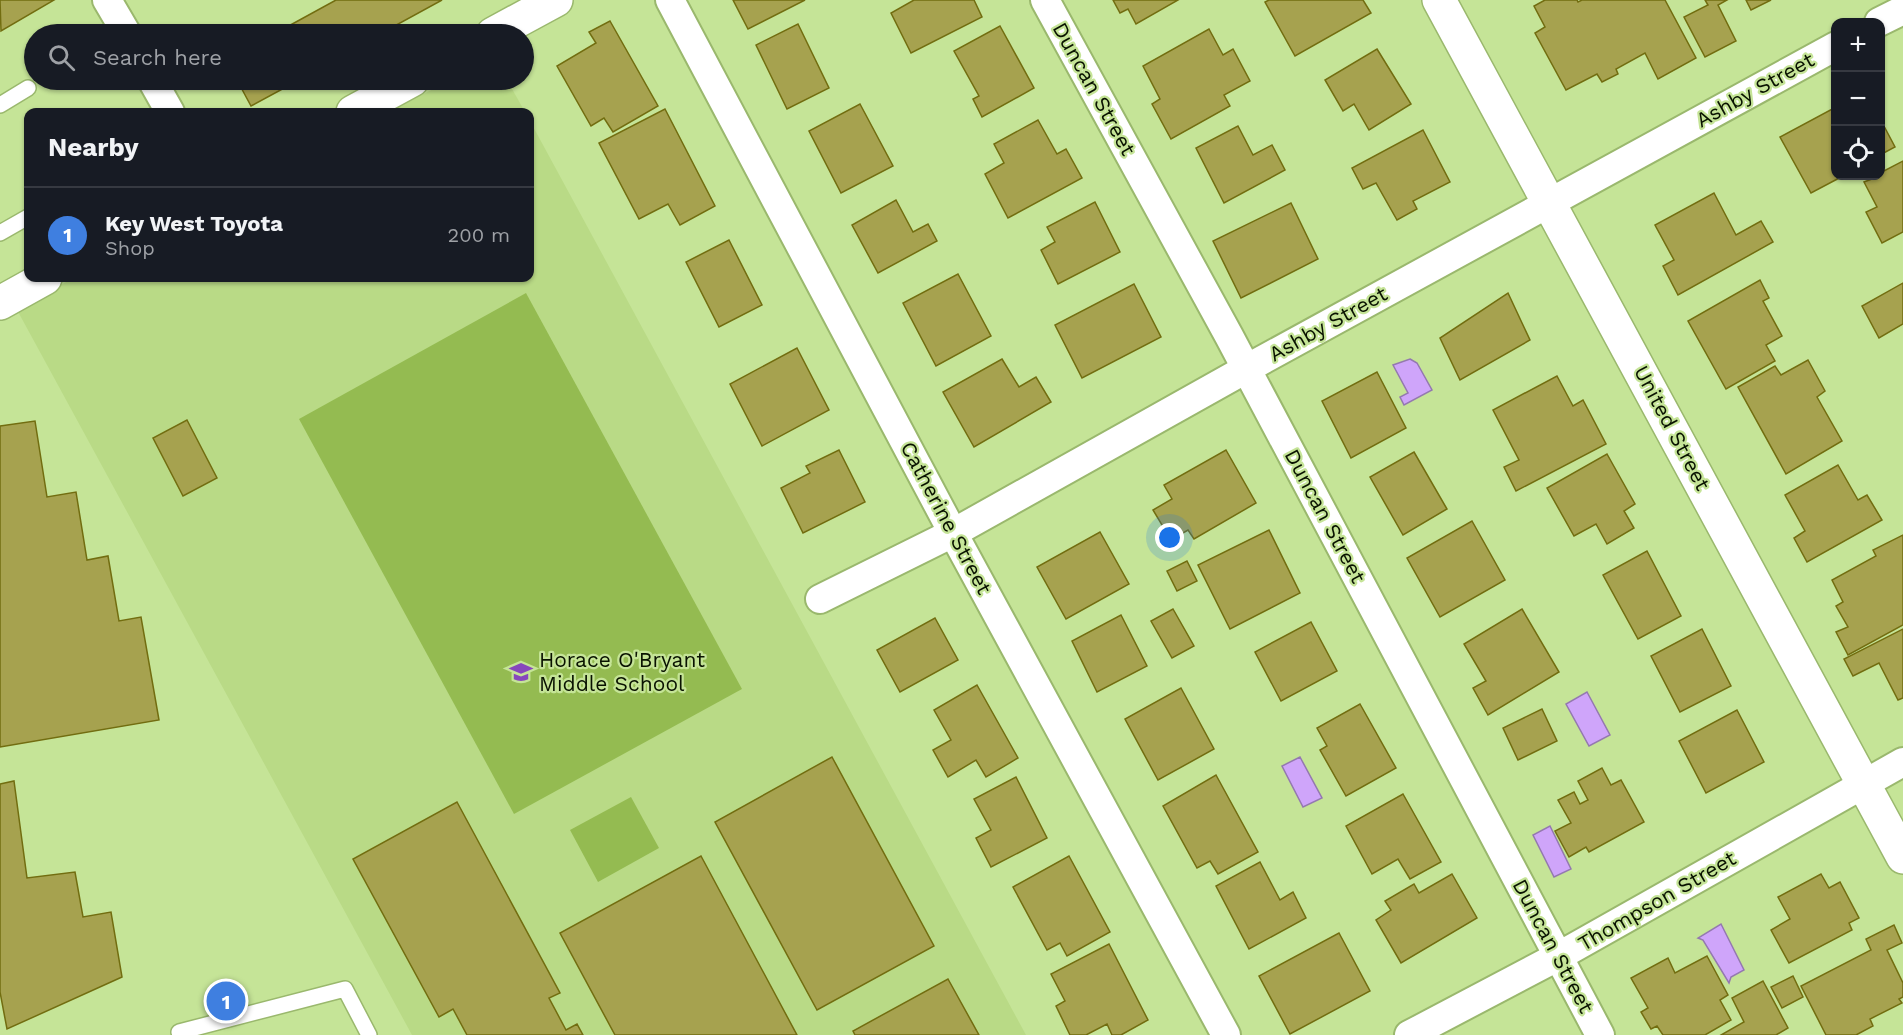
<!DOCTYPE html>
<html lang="en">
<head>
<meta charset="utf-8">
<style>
  body { margin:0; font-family:"Work Sans",sans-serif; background:#242831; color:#f1f3f6 }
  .controls { position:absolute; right:18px; top:18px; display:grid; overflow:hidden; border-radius:12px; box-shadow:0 2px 4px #0004 }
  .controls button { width:54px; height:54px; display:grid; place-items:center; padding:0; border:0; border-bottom:2px solid #363941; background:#171b24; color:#f1f3f6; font:30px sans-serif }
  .you { position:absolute; left:1170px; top:538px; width:21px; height:21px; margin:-15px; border:4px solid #fff; border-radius:50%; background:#1a73e8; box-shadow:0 0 0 9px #1a73e833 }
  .badge { display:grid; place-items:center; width:39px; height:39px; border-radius:50%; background:#0f766e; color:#fff; font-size:20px; font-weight:700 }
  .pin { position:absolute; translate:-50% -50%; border:3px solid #fff; box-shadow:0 2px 6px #0006 }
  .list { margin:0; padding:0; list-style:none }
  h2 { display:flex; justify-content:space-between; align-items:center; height:78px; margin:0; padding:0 24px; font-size:26px }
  h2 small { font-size:20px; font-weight:400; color:#9ea1a6 }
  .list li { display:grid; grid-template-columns:39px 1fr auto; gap:18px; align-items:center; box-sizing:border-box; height:96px; padding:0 24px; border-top:2px solid #363941 }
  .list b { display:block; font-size:22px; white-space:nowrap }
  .list p { margin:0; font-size:20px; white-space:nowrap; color:#9ea1a6 }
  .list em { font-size:20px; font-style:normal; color:#9ea1a6 }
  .icon { flex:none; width:33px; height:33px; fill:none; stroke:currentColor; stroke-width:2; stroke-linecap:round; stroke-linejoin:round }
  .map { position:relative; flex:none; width:1903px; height:1035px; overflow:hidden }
  .search { position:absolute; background:#171b24; box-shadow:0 2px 4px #0004; left:24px; top:24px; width:510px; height:66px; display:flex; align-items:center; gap:15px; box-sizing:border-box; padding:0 21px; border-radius:33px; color:#9ea1a6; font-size:22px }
  .panel { position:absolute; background:#171b24; box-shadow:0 2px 4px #0004; left:24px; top:108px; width:510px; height:174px; border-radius:12px }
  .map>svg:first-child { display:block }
</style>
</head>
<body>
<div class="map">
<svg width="1903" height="1035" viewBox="0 0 1903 1035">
  <rect width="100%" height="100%" fill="#c5e497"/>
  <!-- built -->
  <g fill="#b9da86">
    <path d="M451,80H507L525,112H388Z"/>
    <path d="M530,121L1026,1035H412L16,308L74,278H530Z"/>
  </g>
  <!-- green -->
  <g fill="#94bb51">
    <path d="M526,293L742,689L514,814L299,419Z"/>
    <path d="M631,797L659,848L598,882L570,830Z"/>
  </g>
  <!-- water -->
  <g fill="#cfa5fa" stroke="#9479af" stroke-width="1.5">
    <path d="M1410,359L1417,363L1432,390L1404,405L1400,397L1408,393L1393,365Z"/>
    <path d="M1587,692L1610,735L1589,746L1566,704Z"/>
    <path d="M1300,757L1322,798L1303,807L1282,766Z"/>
    <path d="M1550,826L1571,869L1554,877L1533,835Z"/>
    <path d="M1721,924L1744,970L1731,977L1729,983L1703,940L1698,938Z"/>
  </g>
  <!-- building -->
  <g fill="#a6a24f" stroke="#726d10" stroke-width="1.5">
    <path d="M0,0H54L1,31Z"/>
    <path d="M336,0H442L380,34H274Z"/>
    <path d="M733,0H805L748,29Z"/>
    <path d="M914,0H974L982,17L911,53L891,13Z"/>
    <path d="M1113,0H1178L1136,24L1128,9L1120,13Z"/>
    <path d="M1269,0H1363L1371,13L1295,56L1265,2Z"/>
    <path d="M1545,0H1577L1578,2L1582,0H1665L1696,58L1658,79L1645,53L1616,69L1618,74L1602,82L1597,74L1566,90L1535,33L1545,27L1534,6Z"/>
    <path d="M1705,0H1727L1718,5L1736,41L1705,57L1684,17L1708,5Z"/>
    <path d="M1746,0H1771L1751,10Z"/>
    <path d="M610,21L658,106L613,132L604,118L591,126L557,66L596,43L589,32Z"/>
    <path d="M798,24L829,88L787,109L756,45Z"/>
    <path d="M1000,26L1034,88L982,117L973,99L979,96L954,51Z"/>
    <path d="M1209,29L1223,55L1233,49L1250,81L1224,95L1230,106L1171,139L1152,104L1160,99L1143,66Z"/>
    <path d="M1377,49L1411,104L1369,130L1354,104L1343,111L1325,80Z"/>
    <path d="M237,80H299L251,106Z"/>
    <path d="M860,104L893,166L841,193L809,131Z"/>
    <path d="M1836,107V176H1843L1811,193L1780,137Z"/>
    <path d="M665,109L715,206L680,225L668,204L639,219L599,143Z"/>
    <path d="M1038,120L1057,154L1066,149L1082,178L1008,218L985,174L1004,163L994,144Z"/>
    <path d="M1238,126L1253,155L1272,145L1285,170L1224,203L1196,148Z"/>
    <path d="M1885,128L1895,147L1880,155V131Z"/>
    <path d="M1423,130L1450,182L1413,201L1417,209L1397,220L1376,183L1363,189L1352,168Z"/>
    <path d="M1903,161V232L1882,243L1866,212L1877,207L1864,182L1880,176V173Z"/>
    <path d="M1714,193L1736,235L1761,221L1773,242L1678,295L1663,266L1674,260L1655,225Z"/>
    <path d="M896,200L913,232L928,224L937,241L878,273L852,225Z"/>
    <path d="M1095,202L1120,252L1058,284L1041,250L1055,242L1047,227Z"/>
    <path d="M1291,203L1318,259L1241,298L1213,241Z"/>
    <path d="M729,240L762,305L719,327L686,262Z"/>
    <path d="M958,274L991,336L936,366L903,303Z"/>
    <path d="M1760,280L1769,298L1763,301L1782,336L1766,345L1775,361L1726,389L1688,321Z"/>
    <path d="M1903,283V324L1879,338L1862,306Z"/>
    <path d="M1134,284L1161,337L1082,378L1055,325Z"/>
    <path d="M1508,293L1530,340L1460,380L1440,338Z"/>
    <path d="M797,348L829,410L762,446L730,384Z"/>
    <path d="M1002,359L1019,387L1036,377L1051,402L974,447L943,392Z"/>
    <path d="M1808,360L1825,391L1817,397L1842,441L1786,474L1738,387L1775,366L1781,375Z"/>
    <path d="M1377,372L1406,428L1351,458L1322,401Z"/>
    <path d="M1557,376L1573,406L1583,400L1606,444L1516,491L1504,467L1519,460L1493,410Z"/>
    <path d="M187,420L217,478L183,496L153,438Z"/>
    <path d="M35,421L47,497L76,492L87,560L108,556L119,621L141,617L159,720L0,747V426Z"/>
    <path d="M839,450L865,502L803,533L781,488L810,473L806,466Z"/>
    <path d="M1226,450L1256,503L1194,539L1188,530L1171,540L1153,510L1172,499L1164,485Z"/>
    <path d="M1414,452L1447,509L1403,535L1370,477Z"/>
    <path d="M1607,454L1635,504L1624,511L1634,528L1607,544L1596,524L1574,536L1547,488Z"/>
    <path d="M1838,465L1858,500L1867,495L1882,520L1807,562L1794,538L1805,531L1785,495Z"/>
    <path d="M1472,521L1505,580L1440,617L1407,558Z"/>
    <path d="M1269,530L1300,593L1230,629L1198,565Z"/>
    <path d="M1100,532L1129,584L1066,619L1037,567Z"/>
    <path d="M1903,535V625L1848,655L1836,632L1848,627L1836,606L1843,602L1832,580L1876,556L1873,550Z"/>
    <path d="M1647,551L1681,616L1638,639L1603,575Z"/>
    <path d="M1187,561L1197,581L1177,591L1167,571Z"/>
    <path d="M1173,609L1194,646L1172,658L1151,621Z"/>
    <path d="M1522,609L1559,672L1488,715L1473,688L1486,681L1464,644Z"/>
    <path d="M1121,615L1147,666L1097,692L1072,641Z"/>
    <path d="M935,618L958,660L900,692L877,650Z"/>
    <path d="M1311,622L1337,671L1281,701L1255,652Z"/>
    <path d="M1702,629L1731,686L1680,712L1651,656Z"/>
    <path d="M1903,629V698L1898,700L1879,663L1853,676L1844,659Z"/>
    <path d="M977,685L1018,758L986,777L976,760L948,777L933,750L951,740L934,710Z"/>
    <path d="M1181,688L1214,749L1158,780L1125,719Z"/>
    <path d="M1360,704L1396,768L1346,796L1320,750L1327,746L1317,728Z"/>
    <path d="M1542,709L1557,741L1518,760L1503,728Z"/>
    <path d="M1737,710L1764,762L1706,793L1679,741Z"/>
    <path d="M832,757L934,946L817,1010L715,822Z"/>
    <path d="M1602,768L1611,785L1621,780L1644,822L1589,852L1586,847L1569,857L1555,831L1571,823L1558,800L1574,792L1580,804L1588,800L1578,781Z"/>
    <path d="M1216,775L1258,852L1218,874L1210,861L1197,868L1163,806Z"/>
    <path d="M1016,777L1047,838L991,867L976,838L991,830L974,799Z"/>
    <path d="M14,781L27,878L75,872L83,917L111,912L122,977L7,1029L0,992V784Z"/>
    <path d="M1403,794L1441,862L1410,879L1398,859L1372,874L1346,826Z"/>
    <path d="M457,802L560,993L549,998L566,1030L577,1024L583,1035H467L453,1009L439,1017L353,859Z"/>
    <path d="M701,856L797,1035H615L560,933Z"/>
    <path d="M1069,856L1110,932L1067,956L1060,943L1047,950L1013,887Z"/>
    <path d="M1260,862L1280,900L1293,892L1306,918L1249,949L1216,886Z"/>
    <path d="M1452,874L1477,918L1401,963L1376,920L1391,910L1385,901L1414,884L1419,893Z"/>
    <path d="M1821,874L1829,888L1840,882L1859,918L1849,923L1852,930L1789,963L1771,930L1790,919L1778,897Z"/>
    <path d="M1894,925L1902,943L1887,950L1903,983V997L1899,999L1902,1003L1870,1019L1873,1026L1856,1035H1826L1801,986L1871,950L1866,939Z"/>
    <path d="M1339,933L1370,991L1290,1034L1259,976Z"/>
    <path d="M1109,944L1148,1020L1121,1035H1112L1107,1024L1086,1035H1070L1056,1006L1065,1001L1051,974Z"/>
    <path d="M1707,956L1728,995L1720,1000L1731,1020L1705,1035H1663L1657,1026L1651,1029L1641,1012L1648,1008L1631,978L1668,958L1675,973Z"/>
    <path d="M1793,976L1803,997L1782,1008L1771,987Z"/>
    <path d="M948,979L979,1035H855L853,1031Z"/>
    <path d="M1763,981L1788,1028L1776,1035H1721L1744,1022L1732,998Z"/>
  </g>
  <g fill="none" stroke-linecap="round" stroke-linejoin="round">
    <!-- lane casing -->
    <g stroke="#9ab86d" stroke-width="18">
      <g id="lane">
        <path d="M0,105L28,88"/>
        <path d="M0,233L28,217"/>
        <path d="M180,1035L179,1032L345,989L369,1035"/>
      </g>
    </g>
    <!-- street casing -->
    <g stroke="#9ab86d" stroke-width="32">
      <g id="street">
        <path d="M107,0L127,34"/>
        <path d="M670,0L953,533L1226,1035"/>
        <path d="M1045,0L1229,336L1600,1035"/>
        <path d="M1879,22L1903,10"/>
        <path d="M152,80L170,112"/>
        <path d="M820,599L953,533L1246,369L1836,46"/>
        <path d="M1409,1035L1559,956L1903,762"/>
      </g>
    </g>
    <!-- secondary casing -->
    <g stroke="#9ab86d" stroke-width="36">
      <g id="secondary">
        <path d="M1439,0L1903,857"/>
        <path d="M493,34L556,0"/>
        <path d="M353,112L412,80"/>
        <path d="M0,303L45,278"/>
      </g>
    </g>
    <!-- lane -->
    <use href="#lane" stroke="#fff" stroke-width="15"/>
    <!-- street -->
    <use href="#street" stroke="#fff" stroke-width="28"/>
    <!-- secondary -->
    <use href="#secondary" stroke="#fff" stroke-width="33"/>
  </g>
  <!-- icons -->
  <defs>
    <g id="school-bare" transform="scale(1.8)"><path d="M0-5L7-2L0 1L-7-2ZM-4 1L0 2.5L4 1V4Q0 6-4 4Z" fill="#8747bc" stroke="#c5e497" stroke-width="2.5" paint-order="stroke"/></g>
  </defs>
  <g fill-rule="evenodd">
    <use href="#school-bare" x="521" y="672"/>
  </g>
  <g text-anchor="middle" stroke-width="4.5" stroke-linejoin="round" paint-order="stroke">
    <!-- street labels -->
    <g font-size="21" fill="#091200" stroke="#c5e497">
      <text transform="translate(1094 89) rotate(61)" y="7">Duncan Street</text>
      <text transform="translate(1755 90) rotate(-29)" y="7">Ashby Street</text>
      <text transform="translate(1328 324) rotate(-29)" y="7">Ashby Street</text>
      <text transform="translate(1672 428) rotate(62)" y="7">United Street</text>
      <text transform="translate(1325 516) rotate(62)" y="7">Duncan Street</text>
      <text transform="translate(946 518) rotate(62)" y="7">Catherine Street</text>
      <text transform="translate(1657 901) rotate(-30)" y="7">Thompson Street</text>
      <text transform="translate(1553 946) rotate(62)" y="7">Duncan Street</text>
    </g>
    <!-- poi labels -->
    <g font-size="21" fill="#091200" stroke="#c5e497" text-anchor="start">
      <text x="539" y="667">Horace O'Bryant<tspan x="539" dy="24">Middle School</tspan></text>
    </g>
  </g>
</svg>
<div class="controls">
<button>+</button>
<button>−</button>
<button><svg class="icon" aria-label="locate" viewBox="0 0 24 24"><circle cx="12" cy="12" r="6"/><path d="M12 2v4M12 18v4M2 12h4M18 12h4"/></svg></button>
</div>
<div class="you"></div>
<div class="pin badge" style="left:226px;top:1001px;background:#3f7fe0">1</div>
<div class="search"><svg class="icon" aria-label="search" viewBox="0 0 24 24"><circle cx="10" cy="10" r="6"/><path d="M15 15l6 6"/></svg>Search here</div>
<section class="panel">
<h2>Nearby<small></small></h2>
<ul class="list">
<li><span class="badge" style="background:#3f7fe0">1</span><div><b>Key West Toyota</b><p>Shop</p></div><em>200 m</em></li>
</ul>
</section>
</div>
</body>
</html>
